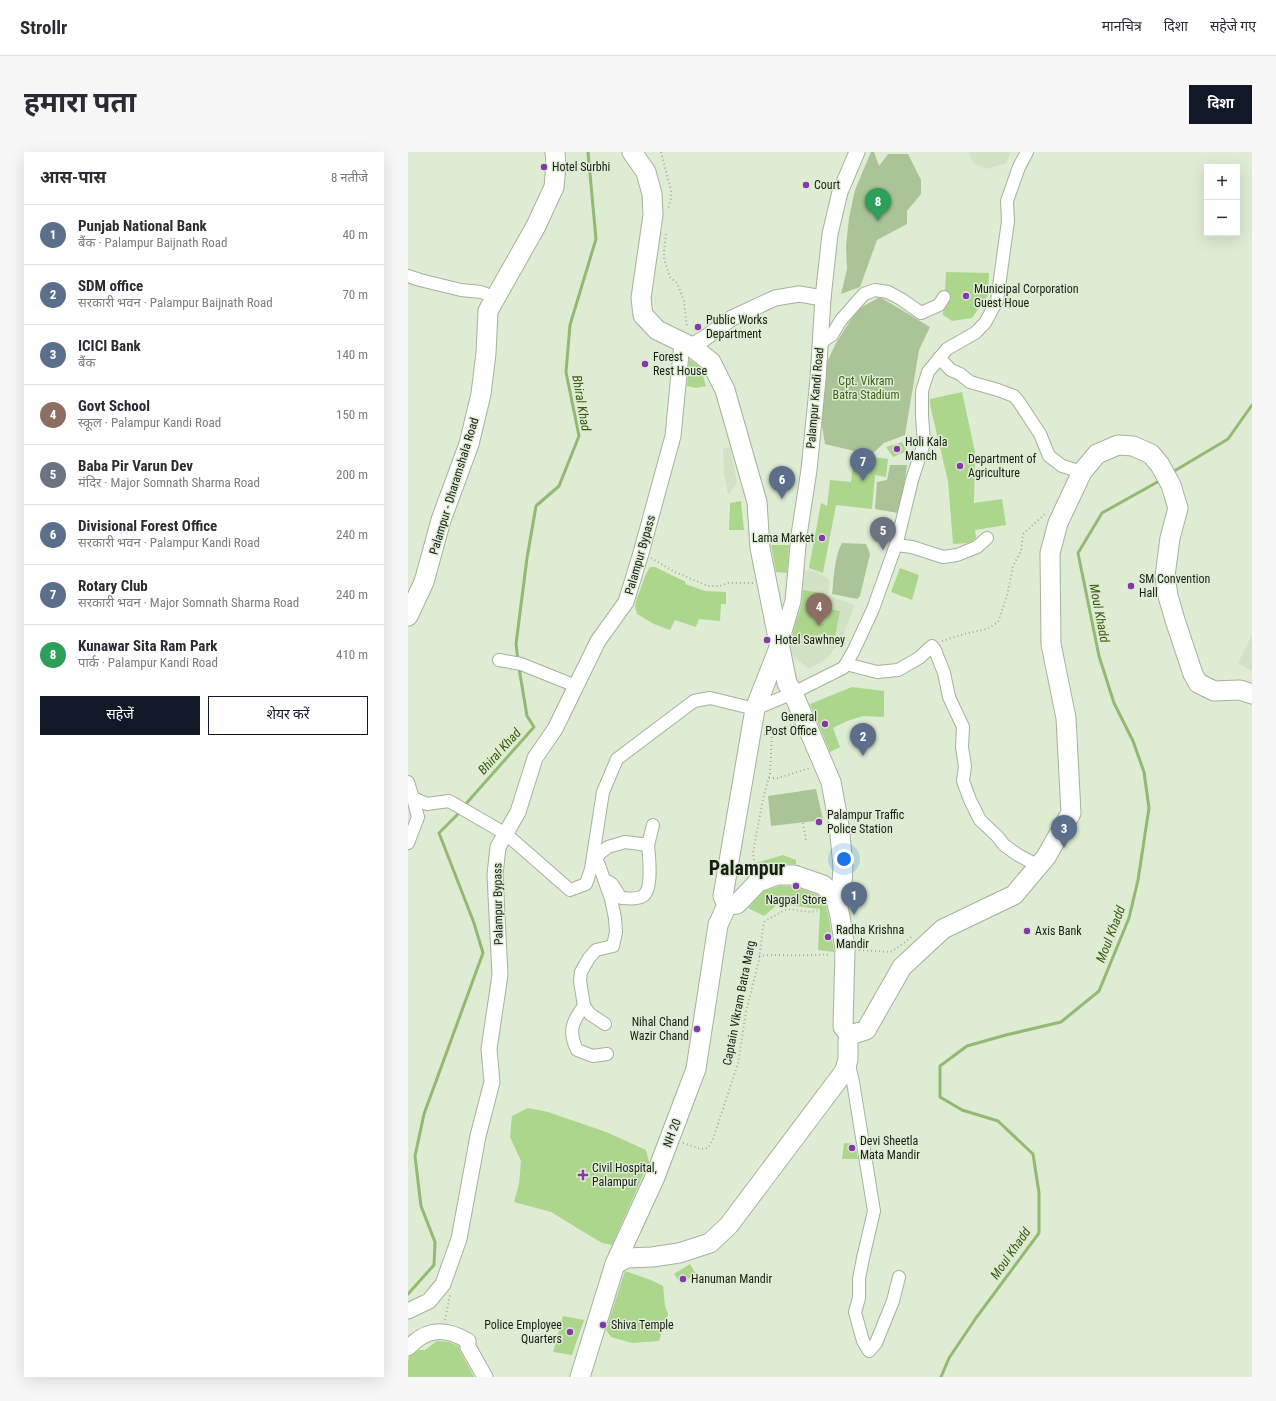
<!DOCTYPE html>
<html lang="hi">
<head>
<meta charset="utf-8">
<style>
  body { margin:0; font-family:"Roboto Condensed","Noto Sans Devanagari",sans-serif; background:#f7f7f7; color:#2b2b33 }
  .controls { position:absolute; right:12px; top:12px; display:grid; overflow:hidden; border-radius:0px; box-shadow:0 4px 16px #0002 }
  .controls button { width:36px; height:36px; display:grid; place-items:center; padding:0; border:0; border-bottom:1px solid #e1e1e2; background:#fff; color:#2b2b33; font:20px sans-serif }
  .you { position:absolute; left:436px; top:707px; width:14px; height:14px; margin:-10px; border:3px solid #fff; border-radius:50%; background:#1a73e8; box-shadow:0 0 0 6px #1a73e833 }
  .badge { display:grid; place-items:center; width:26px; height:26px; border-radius:50%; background:#111827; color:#fff; font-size:13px; font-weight:700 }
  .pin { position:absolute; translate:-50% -33px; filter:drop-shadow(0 1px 2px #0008) }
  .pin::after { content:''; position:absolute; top:21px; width:14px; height:12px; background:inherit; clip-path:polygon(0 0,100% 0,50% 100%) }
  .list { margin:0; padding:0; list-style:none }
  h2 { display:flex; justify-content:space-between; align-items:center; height:52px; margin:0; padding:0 16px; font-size:17px }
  h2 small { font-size:13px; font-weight:400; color:#7c7c81 }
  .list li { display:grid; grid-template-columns:26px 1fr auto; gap:12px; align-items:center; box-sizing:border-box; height:60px; padding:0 16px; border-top:1px solid #e1e1e2 }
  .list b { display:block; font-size:15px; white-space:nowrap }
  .list p { margin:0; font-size:13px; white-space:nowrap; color:#7c7c81 }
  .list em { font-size:13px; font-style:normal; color:#7c7c81 }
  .actions { display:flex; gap:8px; padding:12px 16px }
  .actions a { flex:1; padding:9px 0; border:1px solid #111827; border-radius:0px; text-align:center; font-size:14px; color:#111827 }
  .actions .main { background:#111827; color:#fff }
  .map { position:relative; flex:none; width:844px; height:1225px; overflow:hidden; border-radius:0px }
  header { display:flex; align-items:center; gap:24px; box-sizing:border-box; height:56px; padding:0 20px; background:#fff; border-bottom:1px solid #e1e1e2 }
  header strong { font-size:19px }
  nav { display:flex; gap:22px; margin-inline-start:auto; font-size:14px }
  .intro { display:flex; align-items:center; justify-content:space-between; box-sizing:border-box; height:96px; padding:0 24px }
  h1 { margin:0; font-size:28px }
  .button { padding:10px 18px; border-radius:0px; background:#111827; color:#fff; font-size:14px; font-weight:700 }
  main { display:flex; gap:24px; padding:0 24px }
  aside { flex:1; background:#fff; border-radius:0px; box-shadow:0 4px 16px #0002 }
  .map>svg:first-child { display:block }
</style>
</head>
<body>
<header>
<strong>Strollr</strong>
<nav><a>मानचित्र</a><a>दिशा</a><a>सहेजे गए</a></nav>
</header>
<div class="intro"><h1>हमारा पता</h1><a class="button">दिशा</a></div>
<main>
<aside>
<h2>आस-पास<small>8 नतीजे</small></h2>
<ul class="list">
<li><span class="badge" style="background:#5c6f8a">1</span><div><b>Punjab National Bank</b><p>बैंक · Palampur Baijnath Road</p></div><em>40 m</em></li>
<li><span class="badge" style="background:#5c6f8a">2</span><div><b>SDM office</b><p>सरकारी भवन · Palampur Baijnath Road</p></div><em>70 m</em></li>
<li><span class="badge" style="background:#5c6f8a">3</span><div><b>ICICI Bank</b><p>बैंक</p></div><em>140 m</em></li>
<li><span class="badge" style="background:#8d6e63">4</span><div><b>Govt School</b><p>स्कूल · Palampur Kandi Road</p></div><em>150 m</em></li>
<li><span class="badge" style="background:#6b7280">5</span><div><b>Baba Pir Varun Dev</b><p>मंदिर · Major Somnath Sharma Road</p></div><em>200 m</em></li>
<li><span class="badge" style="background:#5c6f8a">6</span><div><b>Divisional Forest Office</b><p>सरकारी भवन · Palampur Kandi Road</p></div><em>240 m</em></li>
<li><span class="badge" style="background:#5c6f8a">7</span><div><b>Rotary Club</b><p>सरकारी भवन · Major Somnath Sharma Road</p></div><em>240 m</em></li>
<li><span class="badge" style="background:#2e9e5b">8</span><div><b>Kunawar Sita Ram Park</b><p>पार्क · Palampur Kandi Road</p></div><em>410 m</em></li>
</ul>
<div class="actions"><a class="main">सहेजें</a><a>शेयर करें</a></div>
</aside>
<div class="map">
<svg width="844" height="1225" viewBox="0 0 844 1225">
  <rect width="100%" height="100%" fill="#deecd4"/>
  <!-- built -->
  <g fill="#d1e3c4">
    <path d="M560,0H603L598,11L578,17L565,11Z"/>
    <path d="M322,295L329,331L320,343L316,321L315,297Z"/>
    <path d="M393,417L409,420L422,428L420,443L447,453L433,489L418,507L401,517L381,501V481Z"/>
    <path d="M844,483V519L830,511Z"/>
  </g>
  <!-- green -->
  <g fill="#aac397">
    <path d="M463,0H466L471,14L480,2H500L513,28V42L499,59V72L469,88L452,135L433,142L439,117L438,94L441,66L447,38Z"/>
    <path d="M472,145L522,175L511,198L497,283L476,291L463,303L417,292L411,256L414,221L428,191L450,157Z"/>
    <path d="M482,313H499L493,355L490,361L467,357L469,330L479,328Z"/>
    <path d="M434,391L458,392L462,402L452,444L449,447L424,442C426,426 426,405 434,391Z"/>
    <path d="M408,637L415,668L363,674L360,644Z"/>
  </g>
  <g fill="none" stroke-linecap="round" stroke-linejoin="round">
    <!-- stream -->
    <g stroke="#92ba72" stroke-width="3">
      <path d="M763,321L820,287L844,253"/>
      <path d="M110,508L108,492L119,406L128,354L151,334L171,284L158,220L162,173L188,87L180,0"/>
      <path d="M56,654L126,575L119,564L111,516"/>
      <path d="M0,1142L26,1113L27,1090L13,1054L7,1004L16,962L75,801L66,771L31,681L53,659"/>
      <path d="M533,1225L541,1206L568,1166L631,1081V1041L625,1002L590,969L554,958L532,945V914L559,894L598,883L653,870L691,839L721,766L730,728L741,656L736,620L725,589L706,551L691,504L670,401L694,361L753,328"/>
    </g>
  </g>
  <!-- building -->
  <g fill="#acd68c">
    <path d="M538,120L581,121L580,143L564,166L544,169L535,163V159L543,146L542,141L537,138Z"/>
    <path d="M281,207L292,215L298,234L288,236L279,234Z"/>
    <path d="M554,240L567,300L566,351L594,347L598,373L567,378L568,386L565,389L560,391L545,392L540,329L522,253V247Z"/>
    <path d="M494,290L499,299L485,305L478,295Z"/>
    <path d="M446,303L480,307L478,325L467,323L464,357L428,353L415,421L401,416L413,351L419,354L422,328L443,330Z"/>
    <path d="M333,349L336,378H321L322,351Z"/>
    <path d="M363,393H381L379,421L368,420Z"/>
    <path d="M242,415H247L278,430L277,432L297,439L318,440V452H313L312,469L291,467L288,475L267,468L262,478L246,472L229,462L227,455L228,449L238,422Z"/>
    <path d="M492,416L511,423L504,448L483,440Z"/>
    <path d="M395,438L418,442L415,456L432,459L427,484L411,482L410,489L384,484L394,451Z"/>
    <path d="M444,535L476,539V565L455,564L439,569L425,576L432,595L422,600L402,552Z"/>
    <path d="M375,703L388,708V712L348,711Z"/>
    <path d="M371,734H384L410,743L417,749L421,766L426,800L410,798L412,757L370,752L356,764L340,756L356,739Z"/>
    <path d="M120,956L140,960L198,980L238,998L241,1010L204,1093L194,1091L143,1060L106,1050L111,1032L113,1009L102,985L104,964Z"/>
    <path d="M436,991L447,992L450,1007H434Z"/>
    <path d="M282,1112L288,1122L273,1132L266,1122Z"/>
    <path d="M217,1119L243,1128L255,1134L257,1154L260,1162L251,1189L224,1191L203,1185L198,1178Z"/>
    <path d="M155,1164L176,1168L164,1203L145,1200Z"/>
    <path d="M29,1189L41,1190L51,1194L52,1199L66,1225H0V1208L1,1205L11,1198H17Z"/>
  </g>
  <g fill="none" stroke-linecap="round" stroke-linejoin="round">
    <!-- minor casing -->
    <g stroke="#a4b29b" stroke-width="14">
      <g id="minor">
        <path d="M0,124L12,128L53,138L73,140L88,146"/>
        <path d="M412,191L424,183L433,168L456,142L467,138L480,140L493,147L513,161L531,153L536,145"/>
        <path d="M531,206L543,218L552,222L562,230L590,238L606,244L611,250L632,282L641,304L654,314L674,320"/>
        <path d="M488,393L504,395L535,405L549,403L569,395L579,386"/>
        <path d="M91,508L113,512L168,534"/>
        <path d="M438,512L469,520L490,518L511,506L524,494L527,498L536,521L541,545L555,575L554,595L557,614L555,629L562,648L572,668L589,684L596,693L610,703L623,710L627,717"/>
        <path d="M0,630L5,646L19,652L41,649L98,682L162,738L178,732L183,717L195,640L209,607L286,549L302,546L347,557L385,541L435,516L438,512L446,498L465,457L489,390L504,328L516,291L514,264V239L520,220L539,197L567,181L577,171L589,149L600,69L599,49L611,15L619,0"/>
        <path d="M0,691L10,665L5,646"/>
        <path d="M185,707L191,713L203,747L207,766L208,780L205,794L188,798L181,806L173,820L172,829L176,854C164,870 160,879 169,898L185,904L199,902"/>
        <path d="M188,710L191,702L200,695L217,690L240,693L245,673"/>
        <path d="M201,730L204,732L213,746C220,746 229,748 235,744C245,737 241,704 240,693"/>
        <path d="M176,854L182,862L197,872"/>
        <path d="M440,909L445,930L466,1059L455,1106L451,1127V1146L447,1160L455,1189L461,1199L468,1191L485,1149L491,1125"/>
      </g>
    </g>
    <!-- tertiary casing -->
    <g stroke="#a4b29b" stroke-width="17">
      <g id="tertiary">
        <path d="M284,195L287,192L297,186L324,166L367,146L391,142L415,146"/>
        <path d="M372,493L385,449L391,383L401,318L410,227L415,146L422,82L432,40L449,0"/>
        <path d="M0,1159L21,1149L35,1132L51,1087L70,984L84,930L81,897L92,823L87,723L90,695L110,660L127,606L147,577L190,489L218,450L233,401L265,284L274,191"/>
        <path d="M0,1196C18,1176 37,1175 60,1189V1195L77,1225"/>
      </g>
    </g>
    <!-- primary casing -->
    <g stroke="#a4b29b" stroke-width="21">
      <g id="primary">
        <path d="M224,0L238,20L244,42L245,63L233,146L235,163L249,178L284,195L303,210L317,238L349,350L352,396L379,531L385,541L423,630L431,673L435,714L434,732L427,743"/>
        <path d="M0,464L16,430L33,368L61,292L73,242L78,201L80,159L128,74L146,35L148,13L147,0"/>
        <path d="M319,753L329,752L350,730L369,723H386L415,733L427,743L432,764L437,798L435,875L442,883L458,878L494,815L535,777L606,743L638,705L663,661L658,566L643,492L642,401L650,371L674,320L689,302L710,293L725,294L743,302L752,313L763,333L770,356L762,386L757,424L760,444L767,468L785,522L790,531L806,539L832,538L844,542"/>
        <path d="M319,753L315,744L347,557L372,493"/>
        <path d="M207,1112L219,1106L244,1105L271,1101L302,1091L321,1073L436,920L440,908V889L442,883"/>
        <path d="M172,1225L207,1112L247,1025L288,917L310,773L319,753"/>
      </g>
    </g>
    <!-- path -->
    <g stroke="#a3ae9a" stroke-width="2" stroke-dasharray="1 3" stroke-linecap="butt">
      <path d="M253,0L263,38V46L260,58"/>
      <path d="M258,82L256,98V107L262,125L269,131L276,149L279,176"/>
      <path d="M243,406L267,420L300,434H312L320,431H346"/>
      <path d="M534,489L556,482L579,477L590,470L599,444L605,414L613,399L615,382L637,362"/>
      <path d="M356,583L371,579L383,573"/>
      <path d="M361,626H370L402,616"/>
      <path d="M395,671L398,688"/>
      <path d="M347,716L345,701L355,647L362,621L364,581"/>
      <path d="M451,798L482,800L489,796L505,784"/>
      <path d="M351,804C368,802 386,804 403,803C410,803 415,802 422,803"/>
      <path d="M275,991L293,997L300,996L305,987L330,911L338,860L351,808L355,775L357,769L379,757L402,760L416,757"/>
      <path d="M37,1168L42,1143"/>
    </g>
    <!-- minor -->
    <use href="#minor" stroke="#fff" stroke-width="12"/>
    <!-- tertiary -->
    <use href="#tertiary" stroke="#fff" stroke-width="15"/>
    <!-- primary -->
    <use href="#primary" stroke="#fff" stroke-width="19"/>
  </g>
  <!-- markers -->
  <g fill="#8438aa" stroke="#deecd4" stroke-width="1.5">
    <circle cx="136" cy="15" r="4"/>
    <circle cx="398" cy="33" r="4"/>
    <circle cx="558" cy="144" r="4"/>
    <circle cx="290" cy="175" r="4"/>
    <circle cx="237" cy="212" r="4"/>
    <circle cx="489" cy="297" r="4"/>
    <circle cx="552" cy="314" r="4"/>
    <circle cx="414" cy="386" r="4"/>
    <circle cx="723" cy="434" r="4"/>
    <circle cx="359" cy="488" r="4"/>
    <circle cx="417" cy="572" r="4"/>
    <circle cx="411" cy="670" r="4"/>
    <circle cx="388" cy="734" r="4"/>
    <circle cx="619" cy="779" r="4"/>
    <circle cx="420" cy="785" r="4"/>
    <circle cx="289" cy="877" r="4"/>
    <circle cx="444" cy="996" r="4"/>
    <path d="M173 1017h4v4h4v4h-4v4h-4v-4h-4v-4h4z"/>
    <circle cx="275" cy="1127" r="4"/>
    <circle cx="195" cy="1173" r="4"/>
    <circle cx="162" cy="1180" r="4"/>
  </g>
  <g text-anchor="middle" stroke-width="3" stroke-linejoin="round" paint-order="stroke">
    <!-- poi labels -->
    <g font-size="12" fill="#191e15" stroke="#deecd4" text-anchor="start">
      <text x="144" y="19">Hotel Surbhi</text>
      <text x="406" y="37">Court</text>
      <text x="566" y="141">Municipal Corporation<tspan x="566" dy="14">Guest Houe</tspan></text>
      <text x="298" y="172">Public Works<tspan x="298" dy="14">Department</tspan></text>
      <text x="245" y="209">Forest<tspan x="245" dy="14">Rest House</tspan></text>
      <text x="497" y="294">Holi Kala<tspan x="497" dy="14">Manch</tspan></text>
      <text x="560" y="311">Department of<tspan x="560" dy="14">Agriculture</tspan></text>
      <text x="406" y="390" text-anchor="end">Lama Market</text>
      <text x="731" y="431">SM Convention<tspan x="731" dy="14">Hall</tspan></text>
      <text x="367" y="492">Hotel Sawhney</text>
      <text x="409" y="569" text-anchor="end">General<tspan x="409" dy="14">Post Office</tspan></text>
      <text x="419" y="667">Palampur Traffic<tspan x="419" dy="14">Police Station</tspan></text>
      <text x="388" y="752" text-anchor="middle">Nagpal Store</text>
      <text x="428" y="782">Radha Krishna<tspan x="428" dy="14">Mandir</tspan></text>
      <text x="627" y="783">Axis Bank</text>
      <text x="281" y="874" text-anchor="end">Nihal Chand<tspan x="281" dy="14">Wazir Chand</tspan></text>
      <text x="452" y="993">Devi Sheetla<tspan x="452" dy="14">Mata Mandir</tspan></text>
      <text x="184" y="1020">Civil Hospital,<tspan x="184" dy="14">Palampur</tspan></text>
      <text x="283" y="1131">Hanuman Mandir</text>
      <text x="154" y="1177" text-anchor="end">Police Employee<tspan x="154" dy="14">Quarters</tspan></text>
      <text x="203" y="1177">Shiva Temple</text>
    </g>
    <!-- park labels -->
    <g font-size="12" fill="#3d6117" stroke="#deecd4">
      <text x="458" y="233">Cpt. Vikram<tspan x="458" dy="14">Batra Stadium</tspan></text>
    </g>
    <!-- street labels -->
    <g font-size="12" fill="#191e15" stroke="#deecd4">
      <text transform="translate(407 246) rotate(-85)" y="4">Palampur Kandi Road</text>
      <text transform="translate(46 334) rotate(-73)" y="4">Palampur - Dharamshala Road</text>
      <text transform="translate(232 403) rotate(-74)" y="4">Palampur Bypass</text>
      <text transform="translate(90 752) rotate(-91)" y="4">Palampur Bypass</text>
      <text transform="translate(331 851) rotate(-79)" y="4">Captain Vikram Batra Marg</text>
      <text transform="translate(264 981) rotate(-69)" y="4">NH 20</text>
    </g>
    <!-- water labels -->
    <g font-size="13" font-style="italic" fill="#385c10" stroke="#deecd4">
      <text transform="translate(174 251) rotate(80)" y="5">Bhiral Khad</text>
      <text transform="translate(692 461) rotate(79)" y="5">Moul Khadd</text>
      <text transform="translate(91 599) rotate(-48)" y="5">Bhiral Khad</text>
      <text transform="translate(702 782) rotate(-69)" y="5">Moul Khadd</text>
      <text transform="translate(602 1101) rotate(-55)" y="5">Moul Khadd</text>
    </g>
    <!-- town labels -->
    <g font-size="20" font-weight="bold" fill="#191e15" stroke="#deecd4">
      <text x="339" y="723">Palampur</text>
    </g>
  </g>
</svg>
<div class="controls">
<button>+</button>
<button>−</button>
</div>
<div class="you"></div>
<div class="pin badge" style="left:446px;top:763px;background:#5c6f8a">1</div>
<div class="pin badge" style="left:455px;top:604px;background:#5c6f8a">2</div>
<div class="pin badge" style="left:656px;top:696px;background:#5c6f8a">3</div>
<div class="pin badge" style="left:411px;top:474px;background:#8d6e63">4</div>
<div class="pin badge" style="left:475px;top:398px;background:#6b7280">5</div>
<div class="pin badge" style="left:374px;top:347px;background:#5c6f8a">6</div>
<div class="pin badge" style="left:455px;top:329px;background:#5c6f8a">7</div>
<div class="pin badge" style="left:470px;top:69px;background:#2e9e5b">8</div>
</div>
</main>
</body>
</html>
